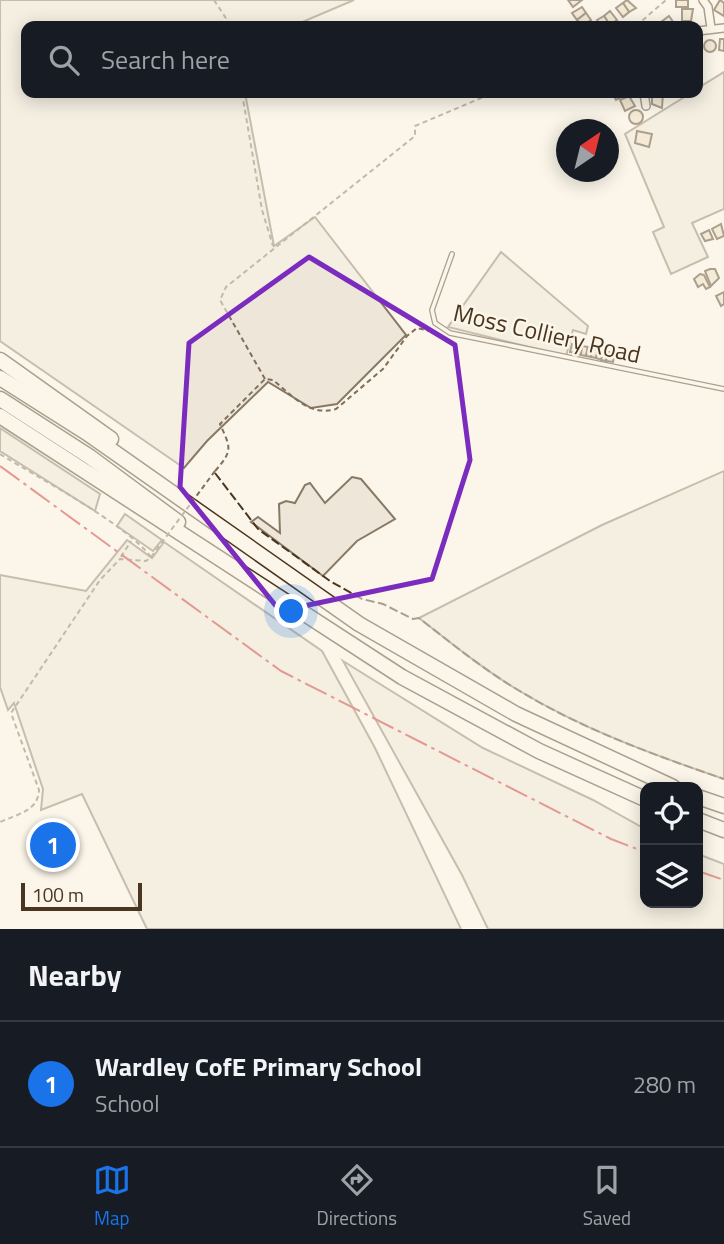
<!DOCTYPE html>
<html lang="en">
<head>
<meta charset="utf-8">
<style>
  body { margin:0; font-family:"Titillium Web",sans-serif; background:#20242c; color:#f1f3f6 }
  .controls { position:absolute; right:21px; bottom:21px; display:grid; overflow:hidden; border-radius:14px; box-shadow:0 4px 18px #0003 }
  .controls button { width:63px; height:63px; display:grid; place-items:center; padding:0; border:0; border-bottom:2px solid #363941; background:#171b24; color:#f1f3f6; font:35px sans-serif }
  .compass { position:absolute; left:556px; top:119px; width:63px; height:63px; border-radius:50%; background:#171b24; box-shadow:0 4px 18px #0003; rotate:35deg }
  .scale { position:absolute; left:21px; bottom:18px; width:121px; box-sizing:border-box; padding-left:7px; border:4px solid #4a3520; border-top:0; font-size:19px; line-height:24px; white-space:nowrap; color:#4a3520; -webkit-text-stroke:5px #fbf6e9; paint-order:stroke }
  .you { position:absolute; left:292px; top:612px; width:24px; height:24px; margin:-18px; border:5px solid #fff; border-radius:50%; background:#1a73e8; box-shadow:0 0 0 10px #1a73e833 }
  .badge { display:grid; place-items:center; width:46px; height:46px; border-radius:50%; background:#1a73e8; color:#fff; font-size:23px; font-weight:700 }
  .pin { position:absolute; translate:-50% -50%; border:4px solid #fff; box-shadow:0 2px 7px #0006 }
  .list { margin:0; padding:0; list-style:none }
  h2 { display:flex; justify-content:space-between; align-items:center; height:91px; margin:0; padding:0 28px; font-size:30px }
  h2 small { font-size:23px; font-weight:400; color:#9ea1a6 }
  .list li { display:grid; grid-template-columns:46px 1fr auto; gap:21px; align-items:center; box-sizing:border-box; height:126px; padding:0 28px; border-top:2px solid #363941 }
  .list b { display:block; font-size:26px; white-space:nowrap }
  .list p { margin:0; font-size:23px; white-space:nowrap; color:#9ea1a6 }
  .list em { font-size:23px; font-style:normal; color:#9ea1a6 }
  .icon { flex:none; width:38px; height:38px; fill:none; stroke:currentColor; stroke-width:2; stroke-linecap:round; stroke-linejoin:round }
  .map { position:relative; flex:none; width:724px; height:929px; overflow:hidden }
  .search { position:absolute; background:#171b24; box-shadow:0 4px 18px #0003; left:21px; right:21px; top:21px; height:77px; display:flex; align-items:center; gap:18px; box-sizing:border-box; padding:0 24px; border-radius:14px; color:#9ea1a6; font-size:26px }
  .sheet { height:217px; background:#171b24 }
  nav { display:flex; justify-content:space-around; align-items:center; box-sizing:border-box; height:98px; border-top:2px solid #363941; background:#171b24; font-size:19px; color:#9ea1a6 }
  nav a { display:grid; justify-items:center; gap:4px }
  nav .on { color:#1a73e8 }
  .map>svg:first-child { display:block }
</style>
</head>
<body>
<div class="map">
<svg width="724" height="929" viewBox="0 0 724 929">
  <rect width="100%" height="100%" fill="#fbf6e9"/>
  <!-- green -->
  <g fill="#ede6d9" stroke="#887966" stroke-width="2">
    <path d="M0,0H354L293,26H26V93H245L274,246L315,217L406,335L337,404L311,408L268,382L207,441L184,468L0,341Z"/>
    <path d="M724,72V209L692,223L708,257L671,274L653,232L664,227L625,134L691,93H698V88Z"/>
    <path d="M501,252L588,326L586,334L573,330L566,356L448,327Z"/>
    <path d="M0,428L100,494L95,511L0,451Z"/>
    <path d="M724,471V779C654,755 582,729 518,690C483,669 451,643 419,618L602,525Z"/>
    <path d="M352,477L361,479L395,519L357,541L323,576L251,522L258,517L280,533L279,504L286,501L295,503L305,485L310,483L325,503Z"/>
    <path d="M125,514L162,540L153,551L117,526Z"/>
    <path d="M127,540L152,558L164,542L322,651L375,748L461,929H147L82,794L41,810L43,789L14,703L8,710L0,687V575L86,591Z"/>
    <path d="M343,661L483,748L593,800L645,829V903H698V854L724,864V929H488L462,875Z"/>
  </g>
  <!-- building -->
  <g fill="#ecdcbc" stroke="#4a3520" stroke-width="2">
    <path d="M568,0H582L573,7Z"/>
    <path d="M627,0L636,8L629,12L623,3Z"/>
    <rect x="676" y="0" width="12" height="7"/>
    <path d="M720,0L724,3V16L714,10Z"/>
    <path d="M623,3L629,12L623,17L616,8Z"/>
    <path d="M582,7L586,13L577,20L572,13Z"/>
    <path d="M682,9H693L691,21H682Z"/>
    <path d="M610,11L617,20L610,25L604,16Z"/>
    <path d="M586,13L591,20L582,26L577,20Z"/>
    <path d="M604,16L610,25L608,26H601L597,20Z"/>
    <path d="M669,16L676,26H657V25Z"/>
    <path d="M720,39H724V51L719,50Z"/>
    <circle cx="710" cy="46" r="6"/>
    <path d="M612,93H627V94L616,100Z"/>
    <path d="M652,93H663L662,108L652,104Z"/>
    <path d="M629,96L635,106L625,111L620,100Z"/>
    <circle cx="636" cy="117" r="7"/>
    <path d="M637,131L652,134L649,147L635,143Z"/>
    <path d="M721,224L724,236L717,239L712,229Z"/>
    <path d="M709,230L713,239L705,241L701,234Z"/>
    <path d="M710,269H715L719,278L711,286L705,271Z"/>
    <path d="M700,274L704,275L710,287L706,289L703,284L698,287L694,279Z"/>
    <path d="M724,292V304L721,306L716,296Z"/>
    <path d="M572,344L577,345L575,353L570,352Z"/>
    <path d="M577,345L582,346L581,355L575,353Z"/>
    <path d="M582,346L588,347L586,356L581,355Z"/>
    <path d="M588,347L593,348L591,357L586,356Z"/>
    <path d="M593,348L598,350L596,358L591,357Z"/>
    <path d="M598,350L603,351L601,360L596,358Z"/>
    <path d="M603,351L608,352L606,361L601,360Z"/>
    <path d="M608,352L615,353L613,362L606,361Z"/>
  </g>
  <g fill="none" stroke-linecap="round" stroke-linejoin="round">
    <!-- lane casing -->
    <g stroke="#4a3520" stroke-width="6">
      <path id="lane" d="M452,254L432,310L435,323L450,333L724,389"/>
    </g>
    <!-- street casing -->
    <g stroke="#4a3520" stroke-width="10">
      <g id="street">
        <path d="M703,0L708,7L711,28"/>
        <path d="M698,31L724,28"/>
        <path d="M644,93L646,106"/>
      </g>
    </g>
    <!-- highway casing -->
    <g stroke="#4a3520" stroke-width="17">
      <g id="highway">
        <path d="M0,360L111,439"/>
        <path d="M0,378L87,433L359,624L516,714L673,787"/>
        <path d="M0,399L90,457L178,522"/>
        <path d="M0,416L402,677L539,751L645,799"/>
        <path d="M698,797L724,806"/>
        <path d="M698,820L724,830"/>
      </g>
    </g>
    <!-- path -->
    <g stroke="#7f6f5c" stroke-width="2" stroke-dasharray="5 3.5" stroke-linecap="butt">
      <path d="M214,0L231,26"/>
      <path d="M636,26L666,0"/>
      <path d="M242,93L262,210L273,246"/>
      <path d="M265,379L220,300L226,287L415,136V126L493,93"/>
      <path d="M0,454C40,479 125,523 151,557L146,561L120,559L100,580L11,713L39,790C38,811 18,814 0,822"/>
      <path d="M215,471C234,450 230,447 220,424L265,379L273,380C292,395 309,417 336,409L383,369L407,336L417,328L438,333"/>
      <path d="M121,557L131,541"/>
    </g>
    <!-- lane -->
    <use href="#lane" stroke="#fbf6e9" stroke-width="3.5"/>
    <!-- street -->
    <use href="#street" stroke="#fbf6e9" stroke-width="7"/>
    <!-- highway -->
    <use href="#highway" stroke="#fbf6e9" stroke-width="14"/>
    <!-- path-bridge -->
    <path stroke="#7f6f5c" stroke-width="2" stroke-dasharray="5 3.5" stroke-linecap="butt" d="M151,557L215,471"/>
    <!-- fence -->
    <path stroke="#4a3520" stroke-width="2" stroke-dasharray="9 3.5" stroke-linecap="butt" d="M215,473L258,529L330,581L362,599L383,604L413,619L419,618C451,643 483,669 518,690C582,729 654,755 724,779"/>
    <!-- power -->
    <g stroke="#c62828" stroke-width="2" stroke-dasharray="24 5 3.5 5" stroke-linecap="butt">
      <path d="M0,466L281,671L611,839L645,852"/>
      <path d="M698,871L724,880"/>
    </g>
  </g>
  <!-- marked area -->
  <path d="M0 0H724V929H0ZM309,257L455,345L470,460L432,579L280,611L180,487L189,343Z" fill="#fbf6e9" fill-opacity=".55" fill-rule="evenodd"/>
  <path fill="none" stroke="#7b2cbf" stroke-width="5" stroke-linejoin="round" d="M309,257L455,345L470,460L432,579L280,611L180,487L189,343Z"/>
  <g text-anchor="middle" stroke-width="5" stroke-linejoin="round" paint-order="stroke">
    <!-- street labels -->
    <g font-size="24" fill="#4a3520" stroke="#fbf6e9">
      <text transform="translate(547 334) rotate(13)" y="8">Moss Colliery Road</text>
    </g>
  </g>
</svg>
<div class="controls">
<button><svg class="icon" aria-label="locate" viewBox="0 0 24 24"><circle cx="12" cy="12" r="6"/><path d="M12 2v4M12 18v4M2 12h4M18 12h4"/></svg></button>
<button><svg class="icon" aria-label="layers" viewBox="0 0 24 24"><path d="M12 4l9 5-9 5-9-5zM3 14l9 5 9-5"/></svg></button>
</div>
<svg class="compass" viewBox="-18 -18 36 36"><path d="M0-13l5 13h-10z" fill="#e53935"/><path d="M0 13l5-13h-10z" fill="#9ea1a6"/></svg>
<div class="scale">100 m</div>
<div class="you"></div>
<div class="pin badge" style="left:53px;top:845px">1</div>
<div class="search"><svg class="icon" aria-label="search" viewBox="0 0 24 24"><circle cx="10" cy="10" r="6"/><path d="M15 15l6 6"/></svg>Search here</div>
</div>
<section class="sheet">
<h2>Nearby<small></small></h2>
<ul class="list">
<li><span class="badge">1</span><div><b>Wardley CofE Primary School</b><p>School</p></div><em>280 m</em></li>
</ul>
</section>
<nav>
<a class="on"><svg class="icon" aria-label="map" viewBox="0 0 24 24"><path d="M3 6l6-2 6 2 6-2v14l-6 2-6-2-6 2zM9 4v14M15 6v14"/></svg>Map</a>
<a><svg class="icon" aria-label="directions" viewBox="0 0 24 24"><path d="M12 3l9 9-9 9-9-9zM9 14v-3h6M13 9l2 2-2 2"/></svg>Directions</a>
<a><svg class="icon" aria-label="saved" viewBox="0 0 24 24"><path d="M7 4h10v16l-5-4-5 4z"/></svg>Saved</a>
</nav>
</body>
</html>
